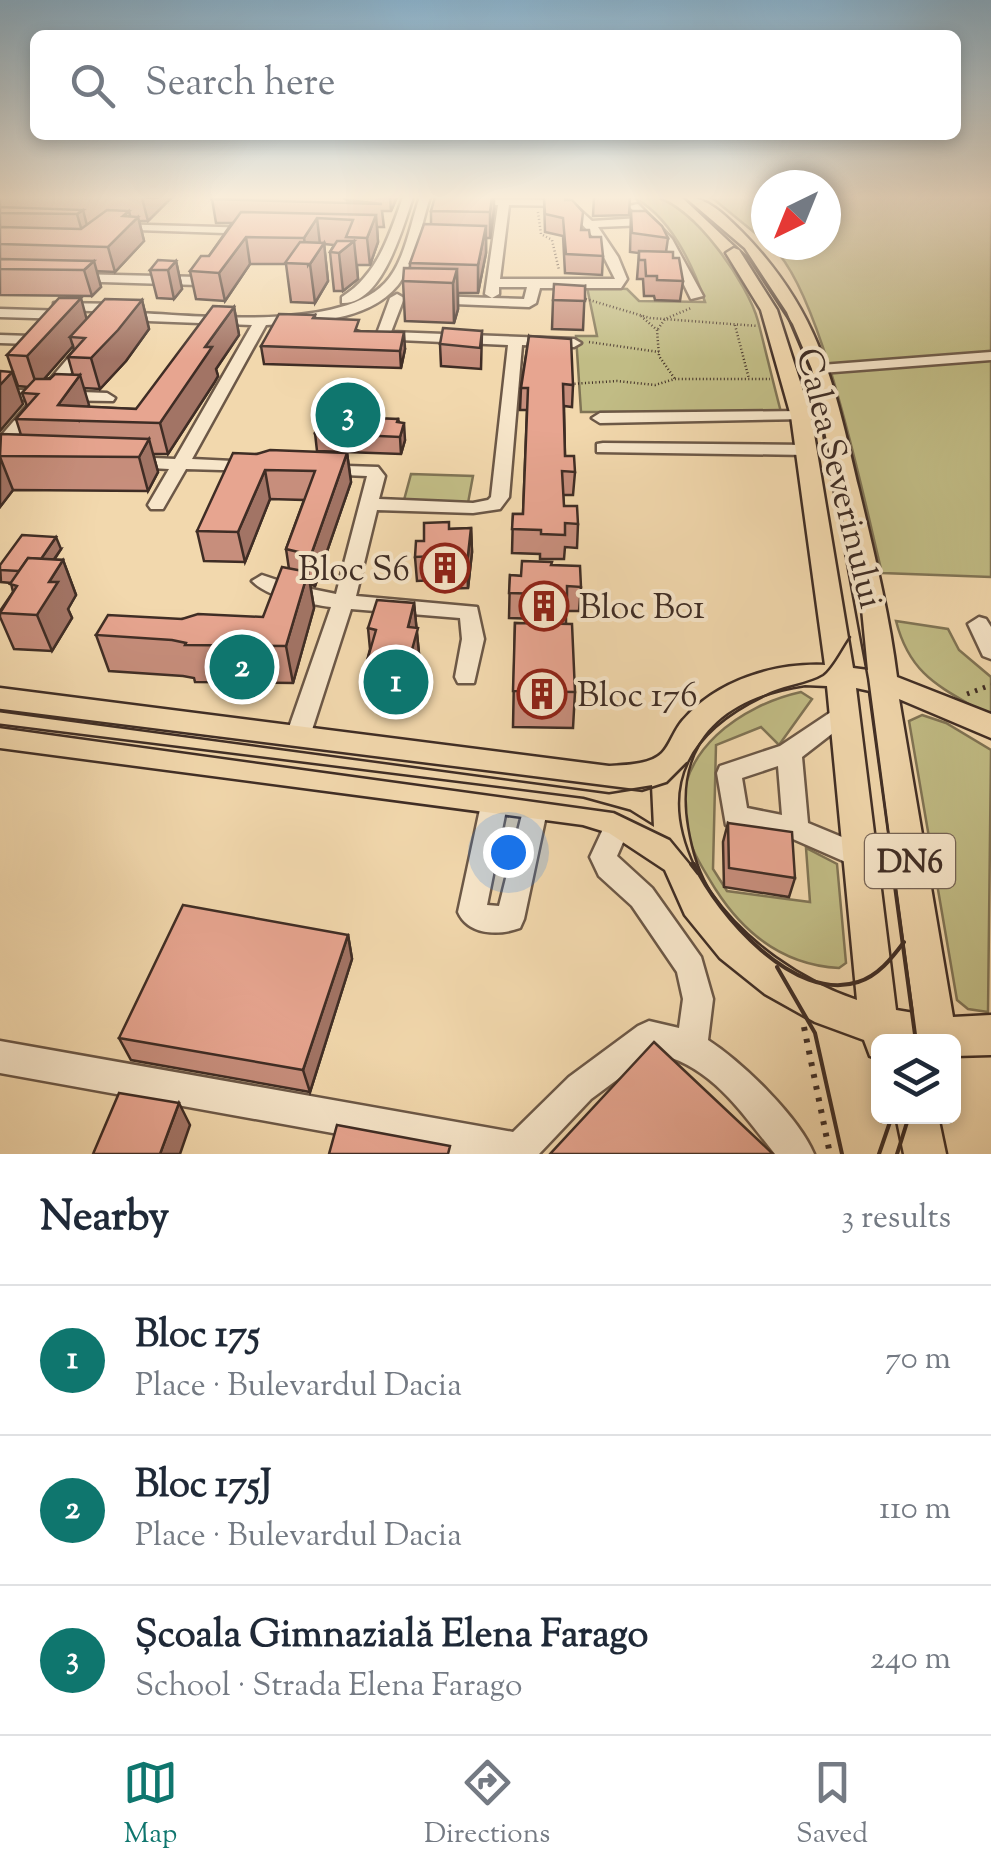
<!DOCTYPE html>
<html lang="en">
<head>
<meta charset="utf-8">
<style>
  body { margin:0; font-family:"Sorts Mill Goudy",serif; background:#f6f6f7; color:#1f2937 }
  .controls { position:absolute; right:30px; bottom:30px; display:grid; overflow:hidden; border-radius:15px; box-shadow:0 5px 15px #0003 }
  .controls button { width:90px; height:90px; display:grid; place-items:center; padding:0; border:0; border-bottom:2px solid #e0e1e3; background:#fff; color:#1f2937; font:50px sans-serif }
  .compass { position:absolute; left:751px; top:170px; width:90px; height:90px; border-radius:50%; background:#fff; box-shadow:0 5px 15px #0003; rotate:223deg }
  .you { position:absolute; left:508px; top:852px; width:35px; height:35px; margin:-25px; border:8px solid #fff; border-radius:50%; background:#1a73e8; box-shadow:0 0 0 15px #1a73e833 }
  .badge { display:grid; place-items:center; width:65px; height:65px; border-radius:50%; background:#0f766e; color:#fff; font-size:32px; font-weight:700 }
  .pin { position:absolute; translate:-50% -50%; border:5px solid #fff; box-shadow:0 2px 10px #0006 }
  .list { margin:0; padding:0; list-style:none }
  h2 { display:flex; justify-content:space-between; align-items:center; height:130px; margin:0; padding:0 40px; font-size:42px }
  h2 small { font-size:32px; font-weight:400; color:#747a83 }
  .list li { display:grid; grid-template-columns:65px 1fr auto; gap:30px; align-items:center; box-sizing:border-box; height:150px; padding:0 40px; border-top:2px solid #e0e1e3 }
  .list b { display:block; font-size:38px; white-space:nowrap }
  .list p { margin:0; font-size:32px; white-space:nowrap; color:#747a83 }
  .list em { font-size:32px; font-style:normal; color:#747a83 }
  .icon { flex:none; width:55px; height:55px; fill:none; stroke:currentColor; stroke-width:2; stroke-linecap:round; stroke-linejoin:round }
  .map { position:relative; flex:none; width:991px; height:1154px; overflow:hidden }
  .search { position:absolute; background:#fff; box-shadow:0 5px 15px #0003; left:30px; right:30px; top:30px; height:110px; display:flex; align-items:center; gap:25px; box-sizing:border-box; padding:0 35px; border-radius:15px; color:#747a83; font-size:38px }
  .sheet { height:580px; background:#fff }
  nav { display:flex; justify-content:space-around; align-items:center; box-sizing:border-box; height:140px; border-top:2px solid #e0e1e3; background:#fff; font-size:28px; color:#747a83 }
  nav a { display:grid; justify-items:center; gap:5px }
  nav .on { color:#0f766e }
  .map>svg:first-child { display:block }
</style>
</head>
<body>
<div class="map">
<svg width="991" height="1154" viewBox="0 0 991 1154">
  <rect width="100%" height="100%" fill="#f2d8ad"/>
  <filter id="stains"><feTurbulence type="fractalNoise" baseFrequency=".002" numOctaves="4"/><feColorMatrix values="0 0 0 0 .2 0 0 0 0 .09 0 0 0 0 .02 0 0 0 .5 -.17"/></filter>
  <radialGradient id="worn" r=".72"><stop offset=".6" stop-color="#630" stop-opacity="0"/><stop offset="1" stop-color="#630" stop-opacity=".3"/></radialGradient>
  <!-- green -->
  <g fill="#c1bc85" stroke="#807455" stroke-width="2.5">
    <path d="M632,197C639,197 649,196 655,197C695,207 748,284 758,321C766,352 773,382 781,412H581L576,336H597L587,287L627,289L639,301L705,302C693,265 669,214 632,197Z"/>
    <path d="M711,197H766V242Z"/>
    <path d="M826,197H991V577L882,573C864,501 821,286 770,245H826Z"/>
    <path d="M411,474L473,476L468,503L404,500Z"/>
    <path d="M896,621L948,629L959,650L991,677V717C944,688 911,679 896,621Z"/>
    <path d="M801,692L812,699L779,745L761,727L716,745L713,869L727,891L810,902L806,848L837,864L846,963L839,968C784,965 745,935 716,890C703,869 688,846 684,821C674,751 742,705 801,692Z"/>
    <path d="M922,715L946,723L991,750L988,1012L968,1009L957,1000L909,721Z"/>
  </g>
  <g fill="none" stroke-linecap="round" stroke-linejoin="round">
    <!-- minor casing -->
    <g stroke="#6c5847" stroke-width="5">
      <g id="minor">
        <path d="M403,197H413C403,227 382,305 342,303V297C378,274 389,236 403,197Z"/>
        <path d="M420,197H430C421,225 416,262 398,285C368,322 309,322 266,325L192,459L253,462L262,467L259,471L186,469L163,509H151L148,505L169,469L132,467L123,462L132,457L175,459L252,325L122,320L115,316L122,312L59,310L54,309V303L125,304L132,308L123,312C188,315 338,333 385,283C405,262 410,224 420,197Z"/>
        <path d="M463,199L569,200L592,221L640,218L629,206L638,204L672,239L703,296L691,299L663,242L646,225L598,227L618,257L627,279L621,288H540L536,303L529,307L429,303L427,300L434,296L492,298L485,294L498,205L467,204L462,201ZM509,205L566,206L595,239L615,279H500ZM499,287H527L524,299L492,298L499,294Z"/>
        <path d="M113,224L254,228L260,231L254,234L109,229V225Z"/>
        <path d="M75,274L198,277L204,281L198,285L71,281L69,278Z"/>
        <path d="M397,294L404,298L391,332L574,339L581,343L574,347L522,345L509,497L500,509L473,513L377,510L356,596L477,607L484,639L474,683H458L455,677L462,639L460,618L351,609L310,736L306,742L298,745L290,742L286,736L331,607C307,603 270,599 252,581L262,575L292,585L336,594L367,476L322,474L313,469L316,465L378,467L385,476L379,499L473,503L488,500L491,497L508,345L378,339L376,336L390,298Z"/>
        <path d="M0,309L68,311L75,315L68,319L0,317Z"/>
        <path d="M0,335L31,336L38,340L31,344L0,343Z"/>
        <path d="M86,342L93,346L56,391L107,393L115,398L113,401L48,400L6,451L0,452V437L32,400L0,399V389L40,391L81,343Z"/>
        <path d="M991,352V360L821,373L814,369L821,365Z"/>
        <path d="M801,411L807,413V419L600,423L592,418L600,413Z"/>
        <path d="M603,443L807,445L815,450L807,455L597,452V444Z"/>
        <path d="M979,617L986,619L991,627V659L983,656L968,624Z"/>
        <path d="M843,704L851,707L855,713L851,719L802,757L808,823L866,847L870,855L866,863L857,867L793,839L726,825L717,773L720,766L780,746ZM778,766L782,815L747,808L742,778Z"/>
        <path d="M495,790L504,793L508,800L487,905L499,906L526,799L535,795L544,799L548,806L524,919L520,928C498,936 468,935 458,912L482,800L486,793Z"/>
        <path d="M619,811L628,814L632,822L617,856L652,888L701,957L713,999L708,1040C742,1062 799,1117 814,1154H775C741,1112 710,1063 653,1053L591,1099L539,1154H449L0,1073V1041L513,1132L569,1077L638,1026L649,1021L679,1028L683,999L677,972L632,906L599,876L590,857L610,814Z"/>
      </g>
    </g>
    <!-- major casing -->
    <g stroke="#3f2d25" stroke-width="5">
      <g id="major">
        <path d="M685,197C707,197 725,215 741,231C821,312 834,385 859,490C874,553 889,613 897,677L991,714V738L899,699L953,1017L991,1015V1055L954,1056V1042H878V1059L870,1056L864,1040L815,1022L765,994L720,958L685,915L665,870L609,833L583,825L0,748V726L583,799L630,812L654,827L652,785L609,792L0,710V688L609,766C625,765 650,765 662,753C670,745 674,730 683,720C717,680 774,663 825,665L791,416L761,310L726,253L734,248L739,250L777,310L811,416L853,668L868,670L862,609L812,369L793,324L750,258ZM805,685L827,686L857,1000C801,981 744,942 710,893C697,873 691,851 687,828C672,741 724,697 805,685ZM856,688L870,691L914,1013L896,1010Z"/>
        <path d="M896,1116H938L946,1154H904Z"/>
      </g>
    </g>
    <!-- path-far2 -->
    <g stroke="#3f2d25" stroke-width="2.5" stroke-dasharray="1 2.5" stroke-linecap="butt">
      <path d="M538,212L541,234L552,240L559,270"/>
      <path d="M586,299L650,318L758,326"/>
      <path d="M641,316L657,330L659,356L675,379"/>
      <path d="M735,325L749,379"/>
      <path d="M658,329L665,319L691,308"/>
      <path d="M589,342L659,352"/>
      <path d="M571,384L617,381L655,385L675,379H770"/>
    </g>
    <!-- path-far1 -->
    <path stroke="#3f2d25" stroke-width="5" stroke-dasharray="2.5 6" stroke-linecap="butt" d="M967,694L991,685"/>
    <!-- path -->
    <path stroke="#3f2d25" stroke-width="6" stroke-dasharray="4 8" stroke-linecap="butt" d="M804,1027L830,1154"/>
    <!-- minor -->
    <use href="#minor" fill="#f7e6ca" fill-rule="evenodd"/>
    <!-- major -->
    <use href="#major" fill="#f2d8ad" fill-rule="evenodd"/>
    <!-- tram-far1 -->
    <g stroke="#3f2d25" stroke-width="2.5">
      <path d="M683,197L744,249L786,313L812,374L868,679L893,867"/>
      <path d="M0,710L642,791L667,783L687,763"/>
      <path d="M0,727L614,812L670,839L693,867"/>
      <path d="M695,867C656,783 691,729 771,693C786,686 809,684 823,675C833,668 842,648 850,637"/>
    </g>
    <!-- tram -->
    <g stroke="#3f2d25" stroke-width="4">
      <path d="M691,864L698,873"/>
      <path d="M694,864C718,915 794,1003 858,982C878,976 892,958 904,942"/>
      <path d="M892,864L916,1042"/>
      <path d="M777,967L815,1033L842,1154"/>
      <path d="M879,1154L892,1116"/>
      <path d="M897,1154L909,1116"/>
    </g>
  </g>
  <!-- wall -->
  <g fill="#c78e7c" stroke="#3f2d25" stroke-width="2.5" fill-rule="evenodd">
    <path d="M0,197H172L148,221H139L144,241L115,272L96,271L101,287L92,296L0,295Z"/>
    <path d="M213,197H397L391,211H382L384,227H377L378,242L370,265H357L358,279L343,291H334L330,252L334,245L324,244L328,281L315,303L291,302L286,264H250L225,301L196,299L190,271L209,256L232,223H216L212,199Z"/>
    <path d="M544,197L566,200L582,230L590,237L603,256L602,275L565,273L563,236L545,232Z"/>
    <path d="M594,197H630L629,215L593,216Z"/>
    <path d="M494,209L490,238H486V253L478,293H458V309L454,323L405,321L403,281L410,268V263L431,225V211Z"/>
    <path d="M631,211L668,238L666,252L673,258L683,281L680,301L655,300L654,296H644L643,279H637L639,253L630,252Z"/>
    <path d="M176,261L182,289L174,299L157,298L150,270Z"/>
    <path d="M585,286L583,330L552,329L553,300Z"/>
    <path d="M142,300L149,329L126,361L100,389L84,388L88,407L136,409L234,307L239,335L216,369L218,376L214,383L168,454H153L158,472L148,491L13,490L0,507V435H21L16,419L27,406L22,393L28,387L18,386L7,355L87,319ZM73,346L74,350L68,357L73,375L44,379Z"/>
    <path d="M315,315V318L360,331L405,349L401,368L264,364L261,346Z"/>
    <path d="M482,331L481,369L441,366L440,344Z"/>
    <path d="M529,336L573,385L572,407L564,406L565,456L575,472L573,495H563L564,506L578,524L577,548L565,547L564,559H540V554L512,553L513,514H523L527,410H520L521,388Z"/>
    <path d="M398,419L405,440L401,454L317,451L315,433Z"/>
    <path d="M347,453L351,482L315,586L310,584L314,608L293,683L195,682L194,678L183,676L109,671L96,635L182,619L263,617L289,569L286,549L304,500L270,499L245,562L204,561L197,531L257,454Z"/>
    <path d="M471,528L472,552L468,588L437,589L436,580L417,581L415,557L424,541L449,529Z"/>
    <path d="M61,549L54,560H63L76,595L68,609L72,618L52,651L14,649L0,617V611L13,592L11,583L1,582L0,565Z"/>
    <path d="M551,565L581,587L579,611H566V624L575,692L573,728L513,727L515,623L540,624V619L509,618L510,575L521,576Z"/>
    <path d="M414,603L420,664L411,700L371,697L367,661L370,649L368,628Z"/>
    <path d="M728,823L795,878L789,897L724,887L723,842Z"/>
    <path d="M348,935L352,959L310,1092L131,1060L119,1038Z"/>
  </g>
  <!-- shaded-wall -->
  <g fill="#a27465" stroke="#3f2d25" stroke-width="2.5">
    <path d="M172,197L148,221L142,198Z"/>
    <path d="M390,197H397L391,211Z"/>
    <path d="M492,197H494V209L490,238V212Z"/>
    <path d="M83,210L89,233L84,238L77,214Z"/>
    <path d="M129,211L132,223L138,217L144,241L115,272L108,247L123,216Z"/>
    <path d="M376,215L378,242L370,265L367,238Z"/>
    <path d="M317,218L320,244L308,265L304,238Z"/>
    <path d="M486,226V253L478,293V265Z"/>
    <path d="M246,237L250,264L225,301L219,273Z"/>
    <path d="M354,241L358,279L343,291L339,253Z"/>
    <path d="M324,243L328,281L315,303L310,264Z"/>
    <path d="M94,261L101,287L92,296L84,270Z"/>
    <path d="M176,261L182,289L174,299L168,270Z"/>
    <path d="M457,269L458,309L454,323L453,283Z"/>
    <path d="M81,298L89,328L70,337L73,346L37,387L27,356Z"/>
    <path d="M142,300L149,329L126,361L100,389L91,358Z"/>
    <path d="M234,307L239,335L216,369L218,376L214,383L168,454L160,423L205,347Z"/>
    <path d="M404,332L405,349L401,368L400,351Z"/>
    <path d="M12,372L23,404L0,431V385Z"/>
    <path d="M80,375L89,405L79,421L58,405Z"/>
    <path d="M404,423L405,440L401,454L400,437Z"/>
    <path d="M149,439L158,472L148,491L139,457Z"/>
    <path d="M347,453L351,482L315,586L311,555Z"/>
    <path d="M0,457L13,490L0,507Z"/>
    <path d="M265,470L270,499L245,562L238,532Z"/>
    <path d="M471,528L472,552L468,588L467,564Z"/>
    <path d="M56,537L61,549L37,584L32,572Z"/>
    <path d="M63,560L76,595L68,609L72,618L52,651L37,615L49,582Z"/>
    <path d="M308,572L314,608L293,683L286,646Z"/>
    <path d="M414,603L420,664L411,700L408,664V627Z"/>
    <path d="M348,935L352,959L310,1092L303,1070Z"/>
    <path d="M179,1103L190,1125L180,1154H160Z"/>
  </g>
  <!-- building -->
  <g fill="#e7a590" stroke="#3f2d25" stroke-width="2.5">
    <path d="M213,197H342L346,200L382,204L212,199Z"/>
    <path d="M435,197H492L490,212L431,211Z"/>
    <path d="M544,197H565V200H572L583,212L581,230H589L590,237H601L603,256L566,254L563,218L545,214Z"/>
    <path d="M0,207L83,210L77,214L0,213Z"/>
    <path d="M107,210L129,211L123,216L138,217L108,247L0,244V227L81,229Z"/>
    <path d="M631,211H646L662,226L668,238L632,233Z"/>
    <path d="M241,212L376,215L367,238L346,237L353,220L317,218L304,238L246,237L219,273L190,271L201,256H209Z"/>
    <path d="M424,224L486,226L478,265L410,263Z"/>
    <path d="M337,241H354L339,253L330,252Z"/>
    <path d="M300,242L324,243L310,264L285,263Z"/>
    <path d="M639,251L673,252V258H679L683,281L657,280V276H646L645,260H639Z"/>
    <path d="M0,259L94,261L84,270L0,269Z"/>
    <path d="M158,260L176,261L168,270H150Z"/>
    <path d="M404,268L457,269L453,283L403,281Z"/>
    <path d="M554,284L585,286V301L553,300Z"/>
    <path d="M59,298H81L27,356L7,355Z"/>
    <path d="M105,299L142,300L118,330L91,358L68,357L85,338L70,337Z"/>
    <path d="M213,306L234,307L205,347H212L208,353L160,423L16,419L38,394L22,393L35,379H50L55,374L80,375L58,405L136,409Z"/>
    <path d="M279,314L315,315L313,318L359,320L355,331L404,332L400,351L261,346Z"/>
    <path d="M443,328L482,331L480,348L440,344Z"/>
    <path d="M529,336L571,339L573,385L563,384L565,456H574L575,472L562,471L564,506H577L578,524L565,523V535L541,534V530L512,529L513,514H523L528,388H521Z"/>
    <path d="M0,371L12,372L0,385Z"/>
    <path d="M322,416L398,419L397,422L404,423L400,437L315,433Z"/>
    <path d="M1,434L149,439L139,457L0,456Z"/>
    <path d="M270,450L347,453L311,555L286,549L315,471L265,470L238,532L197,531L233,453L257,454Z"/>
    <path d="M449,522V529L471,528L467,564L436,565L435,556L415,557L416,541H424V523Z"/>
    <path d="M22,535L56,537L41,559L28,558L19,571L0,570V565Z"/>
    <path d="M28,558L63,560L49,582H58L37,615L0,613L17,586L10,584Z"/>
    <path d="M522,561L552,562L551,565L580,566L581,587L567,586V600L541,599V594L509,593L510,575L521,576Z"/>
    <path d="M282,567L308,572L286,646L185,645L186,643L172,640L96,635L108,615L182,619L198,614L263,617Z"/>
    <path d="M377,600L414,603L408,627L418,628L408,664L367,661L376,630L368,628Z"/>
    <path d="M515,623L572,624L575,692L513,691Z"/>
    <path d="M728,823L792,832L795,878L729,868Z"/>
    <path d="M183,905L348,935L303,1070L119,1038Z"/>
    <path d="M654,1042L773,1154H550Z"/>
    <path d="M119,1093L179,1103L160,1154H93Z"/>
    <path d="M337,1125L450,1146L448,1154H329Z"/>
  </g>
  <!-- sky -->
  <linearGradient id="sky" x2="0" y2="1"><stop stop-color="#8ab6d3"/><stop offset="0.55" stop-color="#f9edda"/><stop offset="1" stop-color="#f9edda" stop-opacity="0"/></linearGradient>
  <rect width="991" height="359" fill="url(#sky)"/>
  <!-- icons -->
  <defs>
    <g id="building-ring" transform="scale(2.5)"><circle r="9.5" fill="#f7e6ca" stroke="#8f2418" stroke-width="1.5"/><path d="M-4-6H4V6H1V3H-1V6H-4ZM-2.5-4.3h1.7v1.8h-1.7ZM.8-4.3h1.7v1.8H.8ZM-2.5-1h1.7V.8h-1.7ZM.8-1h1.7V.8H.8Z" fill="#8f2418"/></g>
  </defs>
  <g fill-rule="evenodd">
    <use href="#building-ring" x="445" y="568"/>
    <use href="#building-ring" x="544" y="606"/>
    <use href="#building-ring" x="542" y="694"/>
  </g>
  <g text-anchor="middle" stroke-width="8" stroke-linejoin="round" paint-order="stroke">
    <!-- shield labels -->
    <rect fill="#f7e6ca" stroke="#766456" stroke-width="2.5" x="865" y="834" width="90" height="54" rx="8"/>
    <g font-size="32" font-weight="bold" fill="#3f2d25">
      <text x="910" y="872">DN6</text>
    </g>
    <!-- street labels -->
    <g font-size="35" fill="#3f2d25" stroke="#f7e6ca">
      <text transform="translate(841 478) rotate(76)" y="12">Calea Severinului</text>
    </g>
    <!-- poi labels -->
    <g font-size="35" fill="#3f2d25" stroke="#f7e6ca" text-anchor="start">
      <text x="410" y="580" text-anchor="end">Bloc S6</text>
      <text x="579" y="618">Bloc B01</text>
      <text x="577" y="706">Bloc 176</text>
    </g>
  </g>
  <rect width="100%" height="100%" filter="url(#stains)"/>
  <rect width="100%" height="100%" fill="url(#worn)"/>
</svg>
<div class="controls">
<button><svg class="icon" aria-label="layers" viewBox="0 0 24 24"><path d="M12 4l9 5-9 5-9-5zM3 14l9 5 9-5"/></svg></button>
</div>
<svg class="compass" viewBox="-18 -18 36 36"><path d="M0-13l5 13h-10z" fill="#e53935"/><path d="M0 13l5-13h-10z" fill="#747a83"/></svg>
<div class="you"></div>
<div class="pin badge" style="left:396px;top:682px">1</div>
<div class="pin badge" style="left:242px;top:667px">2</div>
<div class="pin badge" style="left:348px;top:415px">3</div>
<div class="search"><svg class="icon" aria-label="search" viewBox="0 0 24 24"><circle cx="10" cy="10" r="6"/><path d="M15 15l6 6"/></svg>Search here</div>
</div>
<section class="sheet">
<h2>Nearby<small>3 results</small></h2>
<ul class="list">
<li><span class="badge">1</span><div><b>Bloc 175</b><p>Place · Bulevardul Dacia</p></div><em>70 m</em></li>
<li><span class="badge">2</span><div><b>Bloc 175J</b><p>Place · Bulevardul Dacia</p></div><em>110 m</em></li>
<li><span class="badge">3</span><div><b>Școala Gimnazială Elena Farago</b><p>School · Strada Elena Farago</p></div><em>240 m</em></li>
</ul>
</section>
<nav>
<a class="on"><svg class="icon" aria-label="map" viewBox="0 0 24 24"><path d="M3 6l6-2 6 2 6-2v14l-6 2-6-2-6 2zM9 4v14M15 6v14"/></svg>Map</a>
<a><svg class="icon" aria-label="directions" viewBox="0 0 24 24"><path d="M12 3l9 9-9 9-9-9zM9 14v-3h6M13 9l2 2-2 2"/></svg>Directions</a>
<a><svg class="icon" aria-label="saved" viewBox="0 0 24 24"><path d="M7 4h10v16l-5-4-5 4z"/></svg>Saved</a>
</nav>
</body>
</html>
